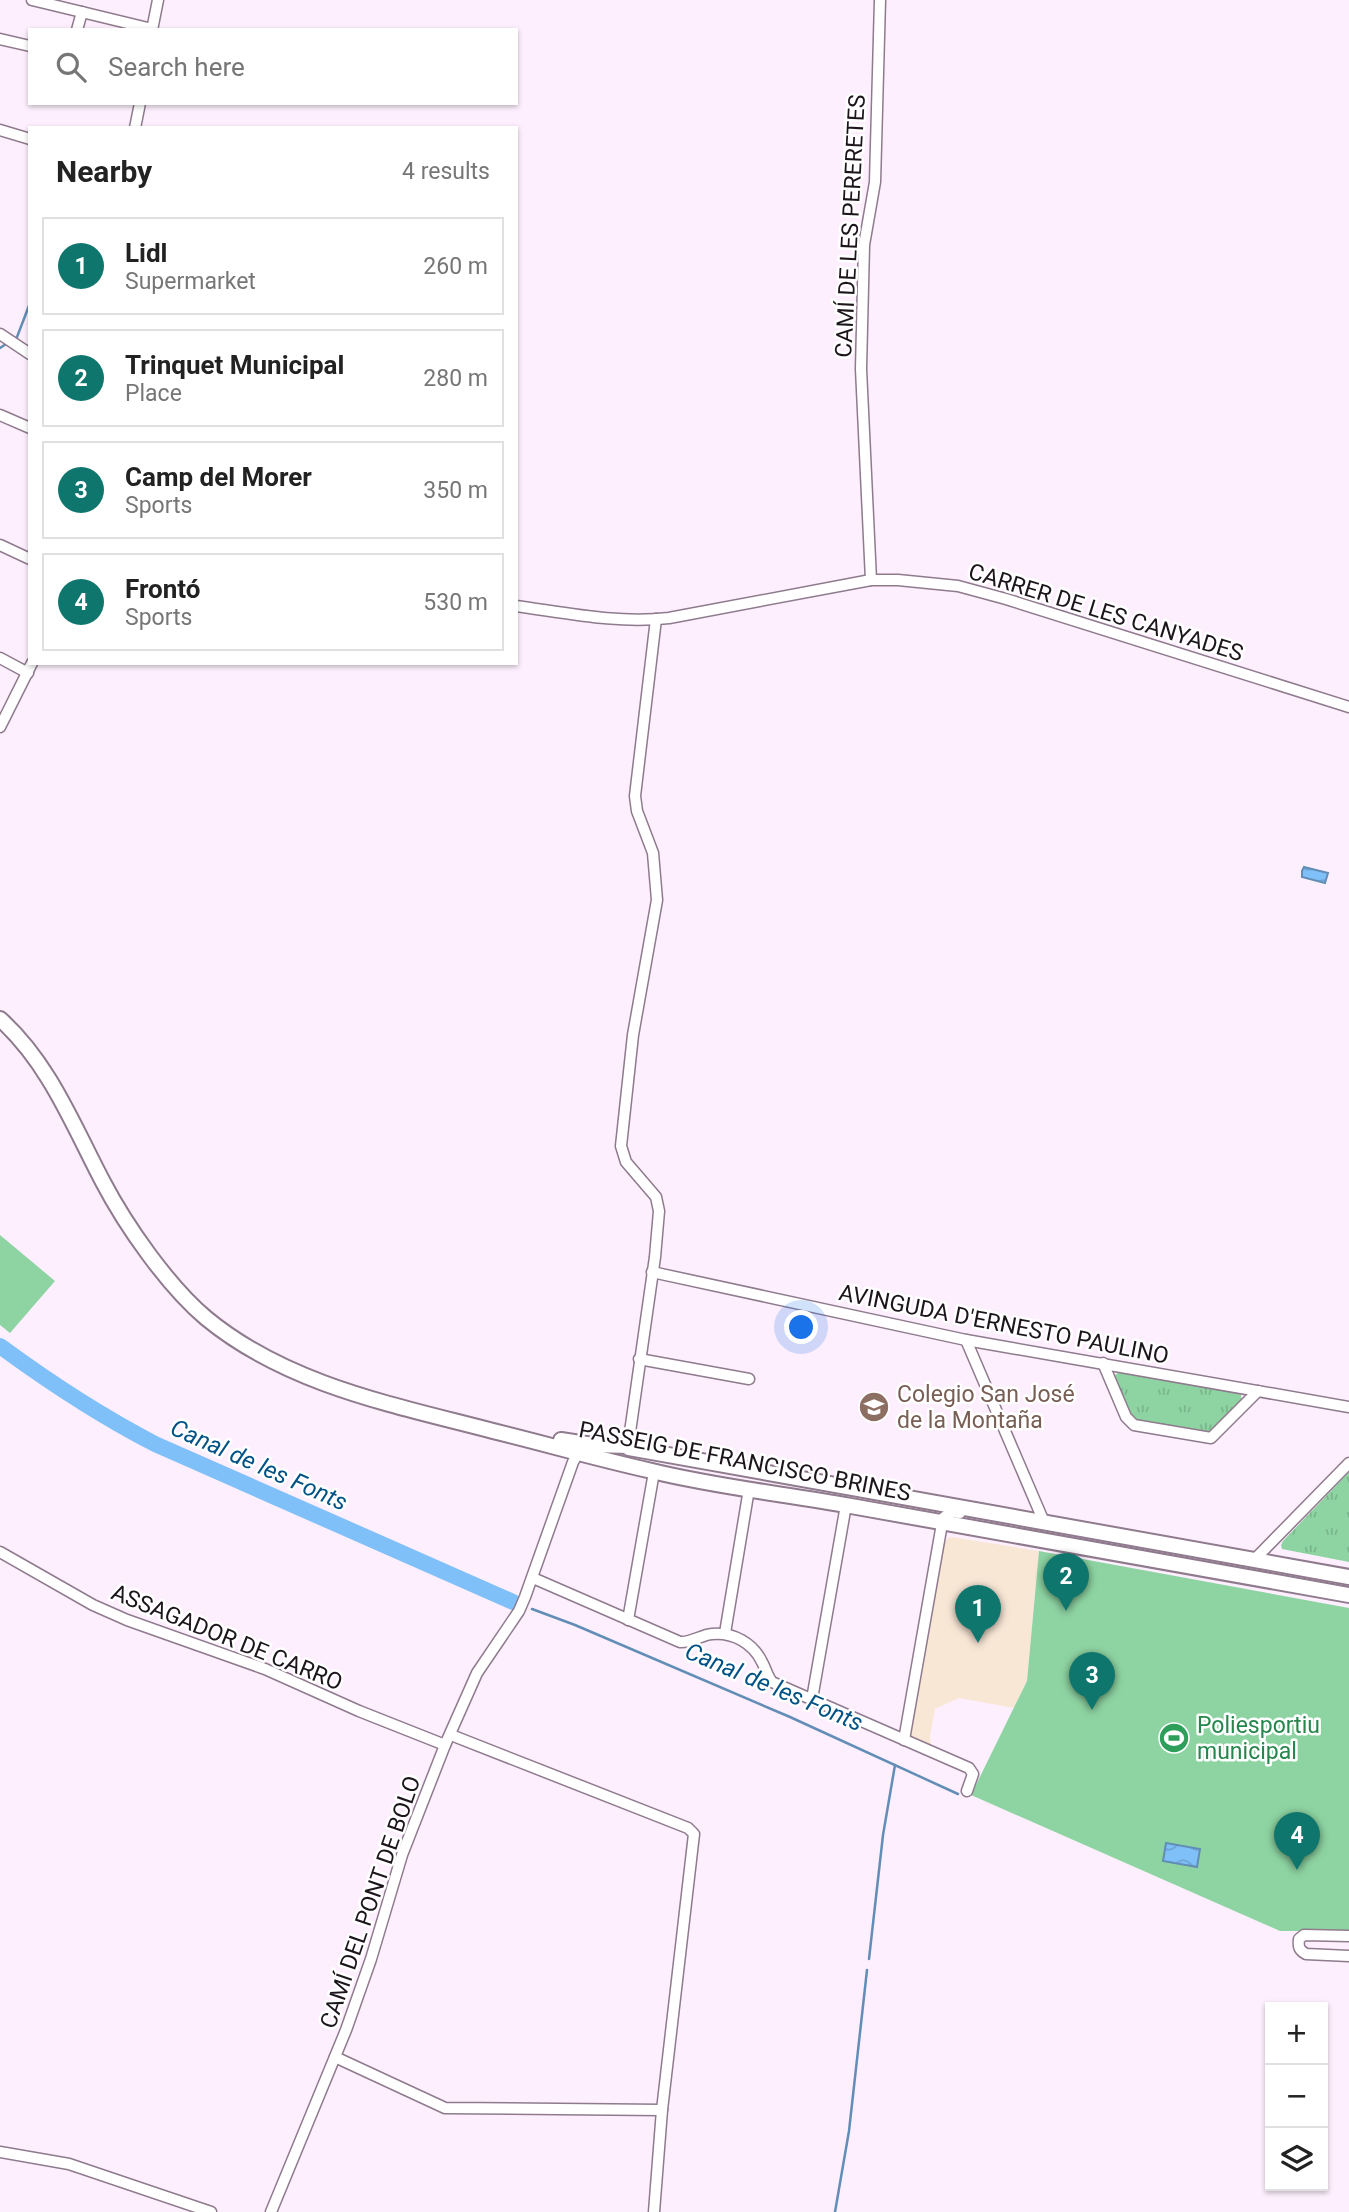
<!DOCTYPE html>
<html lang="en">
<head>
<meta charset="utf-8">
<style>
  body { margin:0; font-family:Roboto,sans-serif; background:#f2f2f2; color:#222 }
  .controls { position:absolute; right:21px; bottom:21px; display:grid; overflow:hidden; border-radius:0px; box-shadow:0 2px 5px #0004 }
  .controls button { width:63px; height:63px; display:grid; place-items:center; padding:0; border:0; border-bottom:2px solid #e0e0e0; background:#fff; color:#222; font:35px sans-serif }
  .you { position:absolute; left:802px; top:1328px; width:24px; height:24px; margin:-18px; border:5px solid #fff; border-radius:50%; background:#1a73e8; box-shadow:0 0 0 10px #1a73e833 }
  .badge { display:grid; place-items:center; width:46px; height:46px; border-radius:50%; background:#0f766e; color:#fff; font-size:23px; font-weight:700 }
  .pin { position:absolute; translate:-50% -58px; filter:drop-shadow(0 2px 4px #0008) }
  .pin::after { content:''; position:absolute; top:37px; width:24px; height:21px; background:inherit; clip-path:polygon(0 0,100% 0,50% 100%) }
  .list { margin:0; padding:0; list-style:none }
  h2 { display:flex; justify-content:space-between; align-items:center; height:91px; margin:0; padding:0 28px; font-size:30px }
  h2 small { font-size:23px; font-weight:400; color:#767676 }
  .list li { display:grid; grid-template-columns:46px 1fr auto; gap:21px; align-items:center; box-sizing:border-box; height:98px; margin:0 14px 14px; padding:0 14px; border:2px solid #e0e0e0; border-radius:0px }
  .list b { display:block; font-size:26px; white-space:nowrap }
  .list p { margin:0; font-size:23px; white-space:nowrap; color:#767676 }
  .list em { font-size:23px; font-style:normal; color:#767676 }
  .icon { flex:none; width:38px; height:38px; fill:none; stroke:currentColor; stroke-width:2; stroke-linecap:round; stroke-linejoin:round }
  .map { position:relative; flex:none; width:1349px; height:2212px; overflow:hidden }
  .search { position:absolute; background:#fff; box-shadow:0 2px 5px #0004; left:28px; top:28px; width:490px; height:77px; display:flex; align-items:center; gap:18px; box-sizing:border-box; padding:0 24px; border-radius:0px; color:#767676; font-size:26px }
  .panel { position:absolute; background:#fff; box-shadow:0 2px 5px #0004; left:28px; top:126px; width:490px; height:539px; border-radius:0px }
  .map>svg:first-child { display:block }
</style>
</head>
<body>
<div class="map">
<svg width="1349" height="2212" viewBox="0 0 1349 2212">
  <defs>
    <pattern id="grass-tufts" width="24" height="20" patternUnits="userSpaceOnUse" patternTransform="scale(1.75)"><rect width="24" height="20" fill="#8ed4a2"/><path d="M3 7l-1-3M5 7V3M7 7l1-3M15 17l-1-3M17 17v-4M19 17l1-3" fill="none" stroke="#7ab58b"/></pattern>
    <pattern id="water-waves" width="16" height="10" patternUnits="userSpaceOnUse" patternTransform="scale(1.75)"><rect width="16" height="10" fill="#7fc0f8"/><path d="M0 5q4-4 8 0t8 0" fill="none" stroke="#6da4d4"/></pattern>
  </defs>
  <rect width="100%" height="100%" fill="#fdeffd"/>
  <!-- commercial -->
  <path fill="#f9e7d6" d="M952,1537L1039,1551L1034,1606L1027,1681L1014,1708L959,1698L935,1709L930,1736L931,1746L912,1738L910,1731L944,1543L948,1538Z"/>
  <!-- grass -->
  <g fill="url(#grass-tufts)">
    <path d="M1121,1371L1235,1392L1241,1395L1242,1401L1211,1435L1132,1421L1114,1379L1115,1375Z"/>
    <path d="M1349,1472V1562L1282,1549L1281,1545L1283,1541Z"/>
  </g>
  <!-- pitch -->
  <g fill="#8ed4a2">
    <path d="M0,1235L55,1281L10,1333L0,1325Z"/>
    <path d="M1039,1551L1349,1608V1931H1280L971,1795L1027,1681Z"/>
  </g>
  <!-- water -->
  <g fill="url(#water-waves)" stroke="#618db6" stroke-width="2">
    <path d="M1304,867L1328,873L1325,883L1302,877V871Z"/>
    <path d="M1166,1843L1200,1849L1197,1867L1163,1861Z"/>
  </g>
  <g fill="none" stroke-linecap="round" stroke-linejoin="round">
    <!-- stream -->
    <g stroke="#618db6" stroke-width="2.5">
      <path d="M15,339L17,337L30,303"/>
      <path d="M0,348L9,342"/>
      <path d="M532,1609L575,1625L790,1717L958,1794"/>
      <path d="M869,1959L883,1835L895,1765"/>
      <path d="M835,2212L849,2131L867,1970"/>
    </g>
    <!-- river -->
    <path stroke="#7fc0f8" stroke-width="16" d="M0,1346C49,1382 101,1416 155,1444L513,1602"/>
    <!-- street casing -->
    <g stroke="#8f7a8e" stroke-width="13">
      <g id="street">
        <path d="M32,0L152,29"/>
        <path d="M77,30L82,12"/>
        <path d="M152,30L158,0"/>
        <path d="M0,39L30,46"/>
        <path d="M135,128L140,103"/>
        <path d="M0,130L30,139"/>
        <path d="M0,334L30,354"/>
        <path d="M0,415L30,428"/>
        <path d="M0,545L30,559"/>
        <path d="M871,580L861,369L864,245L875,182L880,0"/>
        <path d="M516,606C567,613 618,624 669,618L871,580H898L958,586L1006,599L1349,707"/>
        <path d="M0,658L28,673"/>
        <path d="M0,727L32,663"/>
        <path d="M652,1272L966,1340L1349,1407"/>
        <path d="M966,1340L1044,1522"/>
        <path d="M639,1359L749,1379"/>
        <path d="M1103,1363L1126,1417L1134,1425L1211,1438L1258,1391"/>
        <path d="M628,1446L655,1257L659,1211L656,1197L626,1162L621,1146L633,1035L657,900L653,853L637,811L635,796L656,619"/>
        <path d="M0,1552L93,1605L127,1620L265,1669L359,1711L445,1745"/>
        <path d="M1254,1560L1349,1463"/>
        <path d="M533,1578L680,1642C691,1643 701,1635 712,1634C733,1632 753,1643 762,1662C766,1669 767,1676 772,1682L969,1768L973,1774L967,1791"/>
        <path d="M628,1620L654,1472"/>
        <path d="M725,1633L749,1489"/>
        <path d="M812,1699L846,1505"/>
        <path d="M451,1735L688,1828L694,1834L662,2110L654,2212"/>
        <path d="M904,1740L943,1518L951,1512L960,1513"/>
        <path d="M1349,1936L1304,1935L1299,1939C1298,1947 1299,1950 1306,1954L1349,1956"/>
        <path d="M335,2057L445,2108L662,2110"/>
        <path d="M0,2152L69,2164L211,2212"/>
        <path d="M271,2212L346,2030L371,1959L402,1855L445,1745L477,1673L519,1611L525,1597L573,1462L580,1450"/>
      </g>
    </g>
    <!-- secondary casing -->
    <g stroke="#8f7a8e" stroke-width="18">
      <g id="secondary">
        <path d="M0,1019C49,1063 73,1125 103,1182C126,1226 168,1286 206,1318C287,1385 394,1405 493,1431C546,1444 598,1459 652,1471C717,1487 785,1494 851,1506C1017,1536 1183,1566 1349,1595"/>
        <path d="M561,1440L593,1445L628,1446L629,1448L1349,1577"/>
      </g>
    </g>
    <!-- street -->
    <use href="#street" stroke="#fff" stroke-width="10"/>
    <!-- secondary -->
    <use href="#secondary" stroke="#fff" stroke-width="14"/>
  </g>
  <!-- icons -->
  <defs>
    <g id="school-disc" transform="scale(1.575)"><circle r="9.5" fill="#8d6e63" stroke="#fff"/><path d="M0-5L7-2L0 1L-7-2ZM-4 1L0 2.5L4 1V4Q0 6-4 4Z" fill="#fff"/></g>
    <g id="stadium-disc" transform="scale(1.575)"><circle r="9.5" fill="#2e9e5b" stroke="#fff"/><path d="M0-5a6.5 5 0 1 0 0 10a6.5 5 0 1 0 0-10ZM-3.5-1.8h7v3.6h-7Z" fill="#fff"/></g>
  </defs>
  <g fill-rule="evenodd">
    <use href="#school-disc" x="874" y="1407"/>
    <use href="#stadium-disc" x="1174" y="1738"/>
  </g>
  <g text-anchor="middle" stroke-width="5" stroke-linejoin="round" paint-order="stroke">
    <!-- street labels -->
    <g font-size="23" fill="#1c151c" stroke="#fff">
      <text transform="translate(850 226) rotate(-87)" y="8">CAMÍ DE LES PERERETES</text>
      <text transform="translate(1106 612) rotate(17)" y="8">CARRER DE LES CANYADES</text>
      <text transform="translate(1004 1324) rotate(11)" y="8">AVINGUDA D'ERNESTO PAULINO</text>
      <text transform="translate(745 1461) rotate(11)" y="8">PASSEIG DE FRANCISCO BRINES</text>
      <text transform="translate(227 1637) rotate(22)" y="8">ASSAGADOR DE CARRO</text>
      <text transform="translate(370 1902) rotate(-71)" y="8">CAMÍ DEL PONT DE BOLO</text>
    </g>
    <!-- education labels -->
    <g font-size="23" fill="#785e54" stroke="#fff" text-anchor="start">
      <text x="897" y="1402">Colegio San José<tspan x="897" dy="26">de la Montaña</tspan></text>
    </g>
    <!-- leisure labels -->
    <g font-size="23" fill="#27864d" stroke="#fff" text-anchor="start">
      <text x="1197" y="1733">Poliesportiu<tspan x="1197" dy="26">municipal</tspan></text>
    </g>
    <!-- water labels -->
    <g font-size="24" font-style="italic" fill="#005284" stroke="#fff">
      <text transform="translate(259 1465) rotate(24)" y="8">Canal de les Fonts</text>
      <text transform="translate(774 1687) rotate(23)" y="8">Canal de les Fonts</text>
    </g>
  </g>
</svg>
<div class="controls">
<button>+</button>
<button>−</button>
<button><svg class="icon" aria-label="layers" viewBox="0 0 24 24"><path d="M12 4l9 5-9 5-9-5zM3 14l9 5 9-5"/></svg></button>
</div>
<div class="you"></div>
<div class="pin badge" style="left:978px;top:1643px">1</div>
<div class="pin badge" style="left:1066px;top:1611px">2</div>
<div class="pin badge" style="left:1092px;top:1710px">3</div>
<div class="pin badge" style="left:1297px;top:1870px">4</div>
<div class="search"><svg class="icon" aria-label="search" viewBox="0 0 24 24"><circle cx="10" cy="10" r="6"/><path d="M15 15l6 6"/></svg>Search here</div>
<section class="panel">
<h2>Nearby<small>4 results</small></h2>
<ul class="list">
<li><span class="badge">1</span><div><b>Lidl</b><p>Supermarket</p></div><em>260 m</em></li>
<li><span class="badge">2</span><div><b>Trinquet Municipal</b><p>Place</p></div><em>280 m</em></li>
<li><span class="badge">3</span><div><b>Camp del Morer</b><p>Sports</p></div><em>350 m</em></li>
<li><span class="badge">4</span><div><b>Frontó</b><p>Sports</p></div><em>530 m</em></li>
</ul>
</section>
</div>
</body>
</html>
